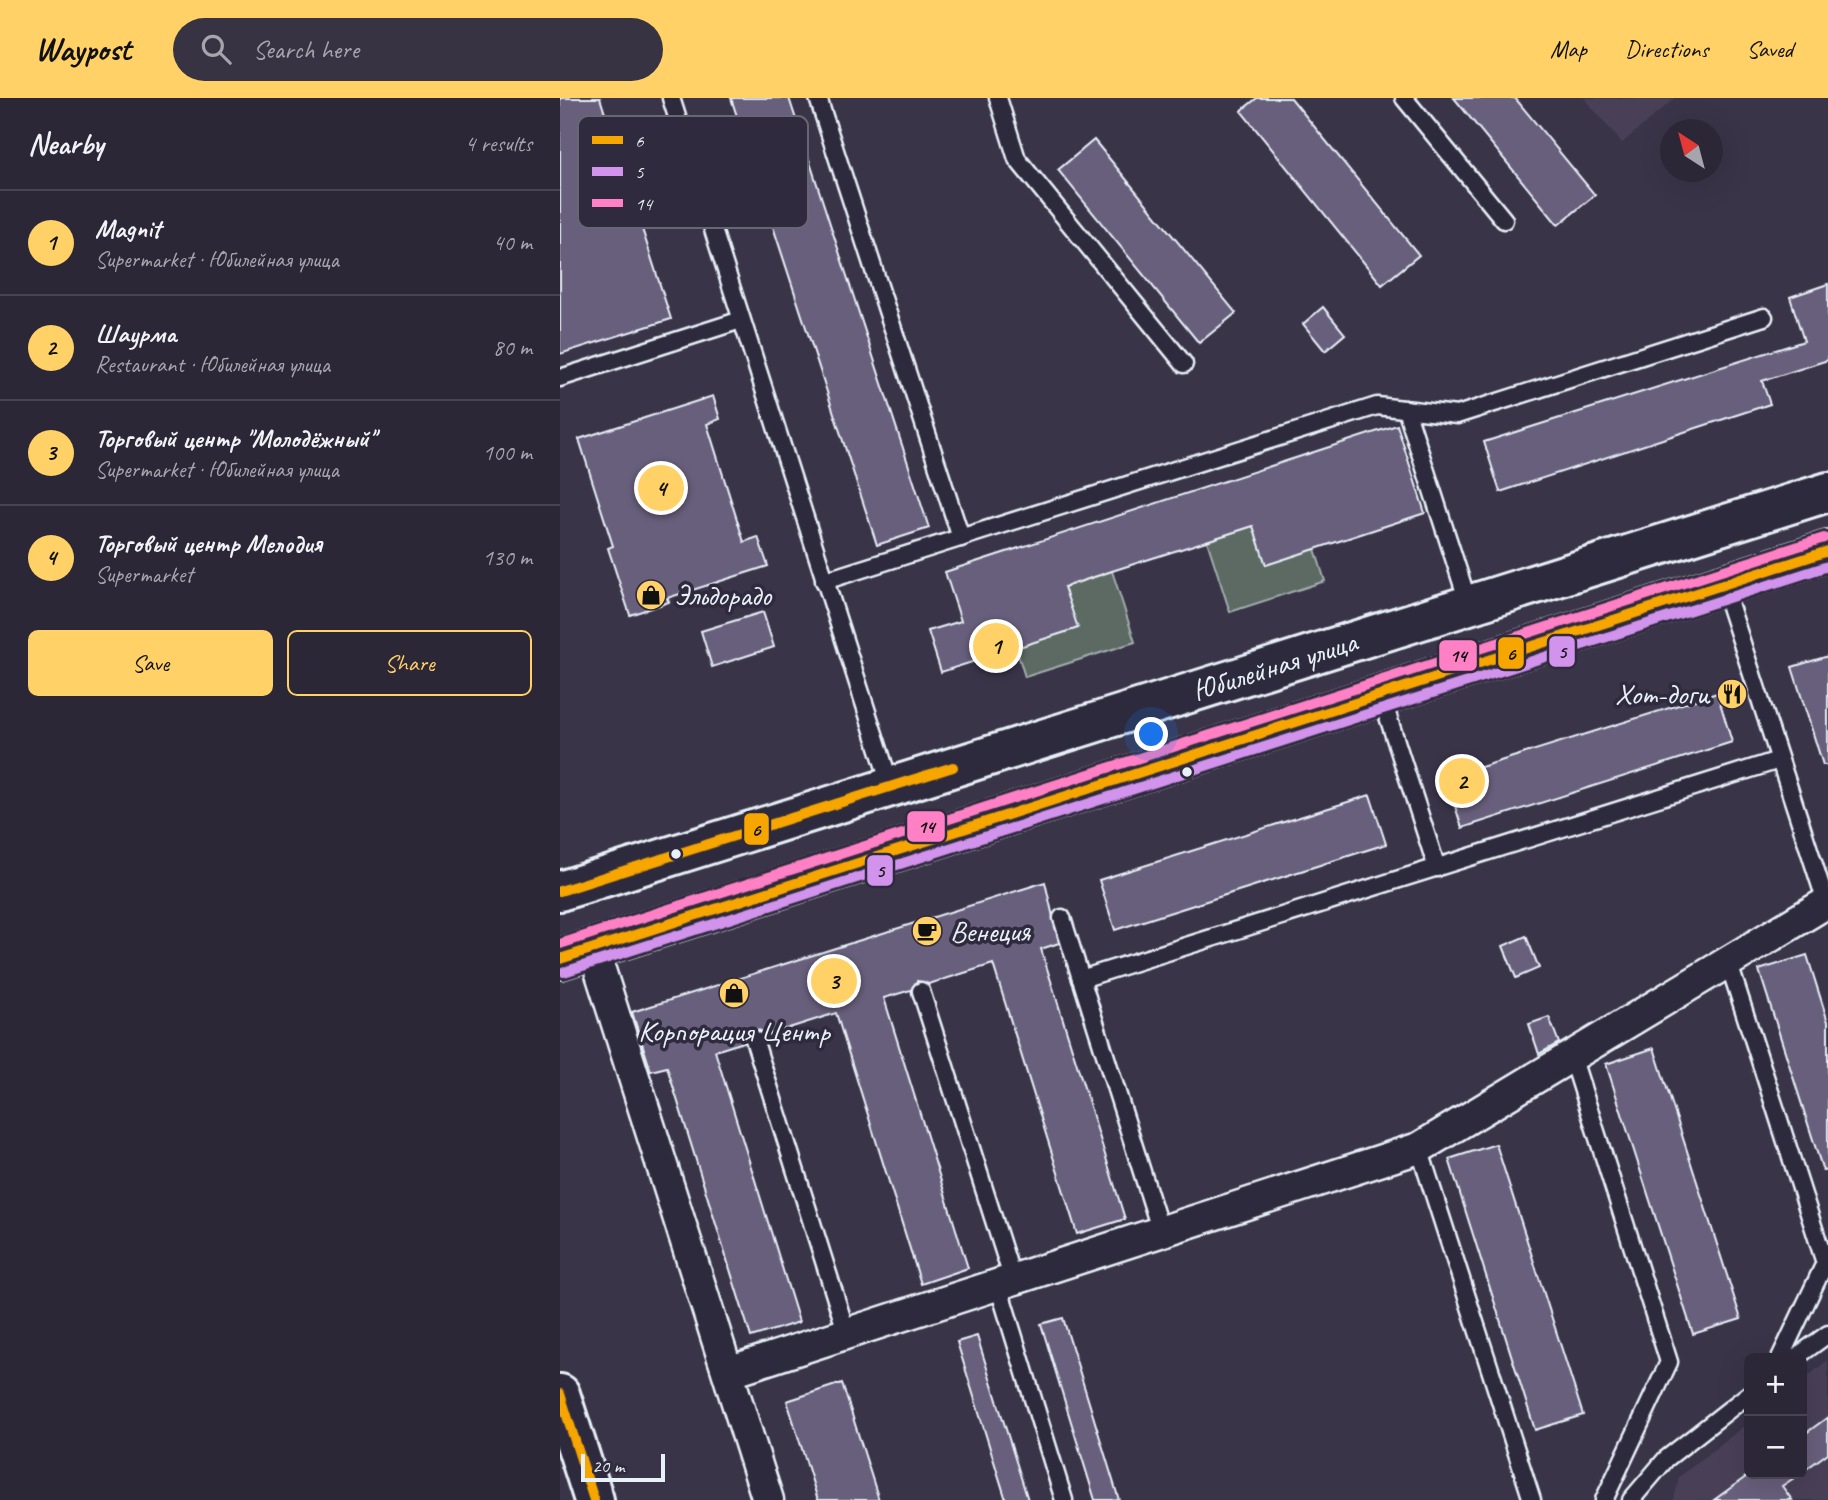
<!DOCTYPE html>
<html lang="en">
<head>
<meta charset="utf-8">
<style>
  body { margin:0; font-family:Caveat,sans-serif; background:#383342; color:#f1f3f6 }
  .controls { position:absolute; right:21px; bottom:21px; display:grid; overflow:hidden; border-radius:10px; box-shadow:0 7px 28px #0002 }
  .controls button { width:63px; height:63px; display:grid; place-items:center; padding:0; border:0; border-bottom:2px solid #484452; background:#2c2737; color:#f1f3f6; font:35px sans-serif }
  .compass { position:absolute; left:1100px; top:21px; width:63px; height:63px; border-radius:50%; background:#2c2737; box-shadow:0 7px 28px #0002; rotate:324deg }
  .scale { position:absolute; left:21px; bottom:18px; width:84px; box-sizing:border-box; padding-left:7px; border:4px solid #e8f1f8; border-top:0; font-size:19px; line-height:24px; white-space:nowrap; color:#e8f1f8; -webkit-text-stroke:5px #2f2a3d; paint-order:stroke }
  .you { position:absolute; left:592px; top:637px; width:24px; height:24px; margin:-18px; border:5px solid #fff; border-radius:50%; background:#1a73e8; box-shadow:0 0 0 10px #1a73e833 }
  .badge { display:grid; place-items:center; width:46px; height:46px; border-radius:50%; background:#ffd166; color:#111; font-size:23px; font-weight:700 }
  .pin { position:absolute; translate:-50% -50%; border:4px solid #fff; box-shadow:0 2px 7px #0006 }
  .list { margin:0; padding:0; list-style:none }
  h2 { display:flex; justify-content:space-between; align-items:center; height:91px; margin:0; padding:0 28px; font-size:30px }
  h2 small { font-size:23px; font-weight:400; color:#a6a5ad }
  .list li { display:grid; grid-template-columns:46px 1fr auto; gap:21px; align-items:center; box-sizing:border-box; height:105px; padding:0 28px; border-top:2px solid #484452 }
  .list b { display:block; font-size:26px; white-space:nowrap }
  .list p { margin:0; font-size:23px; white-space:nowrap; color:#a6a5ad }
  .list em { font-size:23px; font-style:normal; color:#a6a5ad }
  .actions { display:flex; gap:14px; padding:21px 28px }
  .actions a { flex:1; padding:16px 0; border:2px solid #ffd166; border-radius:10px; text-align:center; font-size:24px; color:#ffd166 }
  .actions .main { background:#ffd166; color:#111 }
  .icon { flex:none; width:38px; height:38px; fill:none; stroke:currentColor; stroke-width:2; stroke-linecap:round; stroke-linejoin:round }
  .map { position:relative; flex:none; width:1268px; height:1402px; overflow:hidden }
  header { display:flex; align-items:center; gap:42px; box-sizing:border-box; height:98px; padding:0 35px; background:#ffd166; color:#111 }
  header strong { font-size:33px }
  nav { display:flex; gap:38px; margin-inline-start:auto; font-size:24px }
  .search { width:490px; height:63px; background:#383342; display:flex; align-items:center; gap:18px; box-sizing:border-box; padding:0 24px; border-radius:38px; color:#a6a5ad; font-size:26px }
  main { display:flex }
  aside { flex:1; background:#2c2737 }
  .map>svg:first-child { display:block }
</style>
</head>
<body>
<header>
<strong>Waypost</strong>
<div class="search"><svg class="icon" aria-label="search" viewBox="0 0 24 24"><circle cx="10" cy="10" r="6"/><path d="M15 15l6 6"/></svg>Search here</div>
<nav><a>Map</a><a>Directions</a><a>Saved</a></nav>
</header>
<main>
<aside>
<h2>Nearby<small>4 results</small></h2>
<ul class="list">
<li><span class="badge">1</span><div><b>Magnit</b><p>Supermarket · Юбилейная улица</p></div><em>40 m</em></li>
<li><span class="badge">2</span><div><b>Шаурма</b><p>Restaurant · Юбилейная улица</p></div><em>80 m</em></li>
<li><span class="badge">3</span><div><b>Торговый центр &quot;Молодёжный&quot;</b><p>Supermarket · Юбилейная улица</p></div><em>100 m</em></li>
<li><span class="badge">4</span><div><b>Торговый центр Мелодия</b><p>Supermarket</p></div><em>130 m</em></li>
</ul>
<div class="actions"><a class="main">Save</a><a>Share</a></div>
</aside>
<div class="map">
<svg width="1268" height="1402" viewBox="0 0 1268 1402">
  <rect width="100%" height="100%" fill="#3a3449"/>
  <filter id="ink" filterUnits="userSpaceOnUse"><feTurbulence type="fractalNoise" baseFrequency=".0143" numOctaves="2"/><feDisplacementMap in="SourceGraphic" scale="14" xChannelSelector="R" yChannelSelector="G"/><feConvolveMatrix kernelMatrix="1 2 1 2 8 2 1 2 1" color-interpolation-filters="sRGB"/></filter>
  <g filter="url(#ink)">
    <!-- built -->
    <g fill="#484158">
      <path d="M1024,0H1115L1062,45Z"/>
      <path d="M1268,1262V1402H1114L1119,1379L1189,1324V1376H1242V1283Z"/>
    </g>
    <!-- green -->
    <g fill="#5b6b63" stroke="#a2aeae" stroke-width="2">
      <path d="M693,428L706,467L755,451L765,483L670,514L647,443Z"/>
      <path d="M552,473L575,544L465,579L456,550L517,530L504,489Z"/>
    </g>
    <!-- building -->
    <g fill="#675e7b" stroke="#e8f1f8" stroke-width="2">
      <path d="M0,0H40L111,221L0,256Z"/>
      <path d="M171,0H229L369,430L317,447Z"/>
      <path d="M697,0H731L859,157L822,187L681,13Z"/>
      <path d="M894,0H955L1035,97L998,127Z"/>
      <path d="M534,42L676,215L639,245L498,72Z"/>
      <path d="M1268,186V262L1202,283L1210,306L940,394L924,344L1244,243L1230,199Z"/>
      <path d="M763,209L785,236L765,253L743,226Z"/>
      <path d="M153,298L160,321L147,326L184,444L198,439L208,468L107,500L109,504L70,517L48,450L53,448L19,341Z"/>
      <path d="M837,327L865,415L706,467L693,428L552,473L504,489L518,530L381,574L368,533L401,523L385,474Z"/>
      <path d="M203,514L214,549L152,569L141,533Z"/>
      <path d="M1268,558V667H1263L1232,569Z"/>
      <path d="M1157,595L1172,644L902,730L886,680Z"/>
      <path d="M810,697L826,746L555,832L539,782Z"/>
      <path d="M485,784L499,845L481,851L565,1121L517,1136L433,866L369,886L357,883L351,892L324,900L408,1170L361,1186L276,915L204,938L201,933L192,931L186,934L184,944L155,953L239,1224L191,1239L107,969L91,973L72,914Z"/>
      <path d="M966,838L979,870L956,880L943,848Z"/>
      <path d="M1247,857L1268,924V1072L1263,1073L1199,872Z"/>
      <path d="M989,919L999,945L979,956L969,926Z"/>
      <path d="M1094,950L1181,1221L1133,1236L1046,966Z"/>
      <path d="M936,1046L1023,1317L975,1332L889,1061Z"/>
      <path d="M503,1220L559,1402H535L481,1226Z"/>
      <path d="M417,1238L468,1402H446L397,1244Z"/>
      <path d="M282,1285L319,1402H258L227,1303Z"/>
      <path d="M1268,1319V1355L1242,1374V1338Z"/>
      <path d="M1190,1376H1240L1222,1388L1232,1402H1154Z"/>
    </g>
    <g fill="none" stroke-linecap="round" stroke-linejoin="round">
      <!-- lane casing -->
      <g stroke="#e8f1f8" stroke-width="21">
        <g id="lane">
          <path d="M111,0L331,689"/>
          <path d="M258,0L401,440"/>
          <path d="M438,0L457,61L624,266"/>
          <path d="M844,0L944,122"/>
          <path d="M0,280L181,222"/>
          <path d="M846,311L909,507"/>
          <path d="M264,483L817,308L897,317L1204,219"/>
          <path d="M1163,487L1268,810"/>
          <path d="M821,597L877,770"/>
          <path d="M502,820L601,1134"/>
          <path d="M1168,863L1265,1165L1220,1260"/>
          <path d="M521,881L1219,662"/>
          <path d="M361,893L453,1182"/>
          <path d="M194,941L287,1236"/>
          <path d="M1012,958L1109,1264L1044,1402"/>
          <path d="M859,1050L972,1402"/>
          <path d="M438,1187L504,1402"/>
          <path d="M1235,1260L1268,1236"/>
          <path d="M1071,1402L1106,1361L1189,1296"/>
        </g>
      </g>
      <!-- street casing -->
      <g stroke="#e8f1f8" stroke-width="35">
        <g id="street">
          <path d="M33,850L208,1402"/>
          <path d="M168,1274L859,1050L1266,805"/>
        </g>
      </g>
      <!-- secondary casing -->
      <g stroke="#e8f1f8" stroke-width="44">
        <path id="secondary" d="M0,1296L34,1402"/>
      </g>
      <!-- primary casing -->
      <g stroke="#e8f1f8" stroke-width="44">
        <g id="primary">
          <path id="s1" d="M0,793L1268,394"/>
          <path d="M0,861L1268,453"/>
        </g>
      </g>
      <!-- lane -->
      <use href="#lane" stroke="#2f2a3d" stroke-width="16"/>
      <!-- street -->
      <use href="#street" stroke="#2f2a3d" stroke-width="30"/>
      <!-- secondary -->
      <use href="#secondary" stroke="#2f2a3d" stroke-width="38"/>
      <!-- primary -->
      <use href="#primary" stroke="#2f2a3d" stroke-width="38"/>
      <!-- bus-1 casing -->
      <g stroke="#2f2a3d" stroke-width="16">
        <g id="bus-1">
          <path d="M0,793L393,669"/>
          <path d="M0,861L1268,453"/>
          <path d="M0,1296L34,1402"/>
        </g>
      </g>
      <!-- bus-2 casing -->
      <g stroke="#2f2a3d" stroke-width="16">
        <path id="bus-2" d="M4,874L1268,468"/>
      </g>
      <!-- bus-3 casing -->
      <g stroke="#2f2a3d" stroke-width="16">
        <path id="bus-3" d="M0,846L1264,440"/>
      </g>
      <!-- bus-1 -->
      <use href="#bus-1" stroke="#f7a600" stroke-width="10"/>
      <!-- bus-2 -->
      <use href="#bus-2" stroke="#d193ec" stroke-width="10"/>
      <!-- bus-3 -->
      <use href="#bus-3" stroke="#ff80c5" stroke-width="10"/>
    </g>
  </g>
  <!-- icons -->
  <defs>
    <g id="shop-disc" transform="scale(1.575)"><circle r="9.5" fill="#ffd166" stroke="#2f2a3d"/><path d="M-5-2.5h2.3a2.7 3.5 0 0 1 5.4 0H5L5.5 6h-11ZM-1.5-2.5h3a1.5 2.3 0 0 0-3 0Z" fill="#111"/></g>
    <g id="restaurant-disc" transform="scale(1.575)"><circle r="9.5" fill="#ffd166" stroke="#2f2a3d"/><path d="M-5-6h1v4h1v-4h1v4h1v-4h1v5L-1.5 .5V6h-2V.5L-5-1ZM5-6V6H3V1.5H1.5Q1.5-4 5-6Z" fill="#111"/></g>
    <g id="cafe-disc" transform="scale(1.575)"><circle r="9.5" fill="#ffd166" stroke="#2f2a3d"/><path d="M-5.5-4.5H6V0H3Q3 3.5 0 3.5H-2.5Q-5.5 3.5-5.5 0ZM3-3.2v2h1.7v-2ZM-6 4.5H4V6H-6Z" fill="#111"/></g>
  </defs>
  <g fill-rule="evenodd">
    <use href="#shop-disc" x="91" y="497"/>
    <use href="#restaurant-disc" x="1172" y="596"/>
    <use href="#cafe-disc" x="367" y="833"/>
    <use href="#shop-disc" x="174" y="895"/>
  </g>
  <!-- markers -->
  <g fill="#e8f1f8" stroke="#2f2a3d" stroke-width="2.5">
    <circle cx="627" cy="674" r="6"/>
    <circle cx="116" cy="756" r="6"/>
  </g>
  <g text-anchor="middle" stroke-width="7" stroke-linejoin="round" paint-order="stroke">
    <!-- poi labels -->
    <g font-size="30" fill="#e8f1f8" stroke="#2f2a3d" text-anchor="start">
      <text x="114" y="507">Эльдорадо</text>
      <text x="1149" y="606" text-anchor="end">Хот-доги</text>
      <text x="390" y="843">Венеция</text>
      <text x="174" y="943" text-anchor="middle">Корпорация Центр</text>
    </g>
    <!-- street labels -->
    <g font-size="30" fill="#e8f1f8" stroke="#2f2a3d">
      <text dy="10" stroke="none"><textPath href="#s1" startOffset="749">Юбилейная улица</textPath></text>
    </g>
  </g>
  <!-- legend -->
  <rect x="18" y="18" width="230" height="112" rx="10" fill="#2f2a3d" stroke="#666675" stroke-width="2"/>
  <rect x="32" y="38" width="31" height="8" fill="#f7a600"/>
  <rect x="32" y="69" width="31" height="9" fill="#d193ec"/>
  <rect x="32" y="101" width="31" height="8" fill="#ff80c5"/>
  <g font-size="19" fill="#e8f1f8">
    <text x="75" y="49">6</text>
    <text x="75" y="80">5</text>
    <text x="75" y="112">14</text>
  </g>
  <g stroke="#2f2a3d" stroke-width="2.5">
    <rect x="988" y="537" width="28" height="33" rx="7" fill="#d193ec"/>
    <rect x="937" y="538" width="28" height="34" rx="7" fill="#f7a600"/>
    <rect x="878" y="541" width="40" height="33" rx="7" fill="#ff80c5"/>
    <rect x="346" y="712" width="40" height="33" rx="7" fill="#ff80c5"/>
    <rect x="183" y="714" width="27" height="34" rx="7" fill="#f7a600"/>
    <rect x="306" y="756" width="28" height="33" rx="7" fill="#d193ec"/>
  </g>
  <g font-size="19" text-anchor="middle" font-weight="bold" fill="#111">
    <text x="1002" y="560">5</text>
    <text x="951" y="562">6</text>
    <text x="898" y="564">14</text>
    <text x="366" y="735">14</text>
    <text x="196" y="738">6</text>
    <text x="320" y="779">5</text>
  </g>
</svg>
<div class="controls">
<button>+</button>
<button>−</button>
</div>
<svg class="compass" viewBox="-18 -18 36 36"><path d="M0-13l5 13h-10z" fill="#e53935"/><path d="M0 13l5-13h-10z" fill="#a6a5ad"/></svg>
<div class="scale">20 m</div>
<div class="you"></div>
<div class="pin badge" style="left:436px;top:548px">1</div>
<div class="pin badge" style="left:902px;top:683px">2</div>
<div class="pin badge" style="left:274px;top:883px">3</div>
<div class="pin badge" style="left:101px;top:390px">4</div>
</div>
</main>
</body>
</html>
